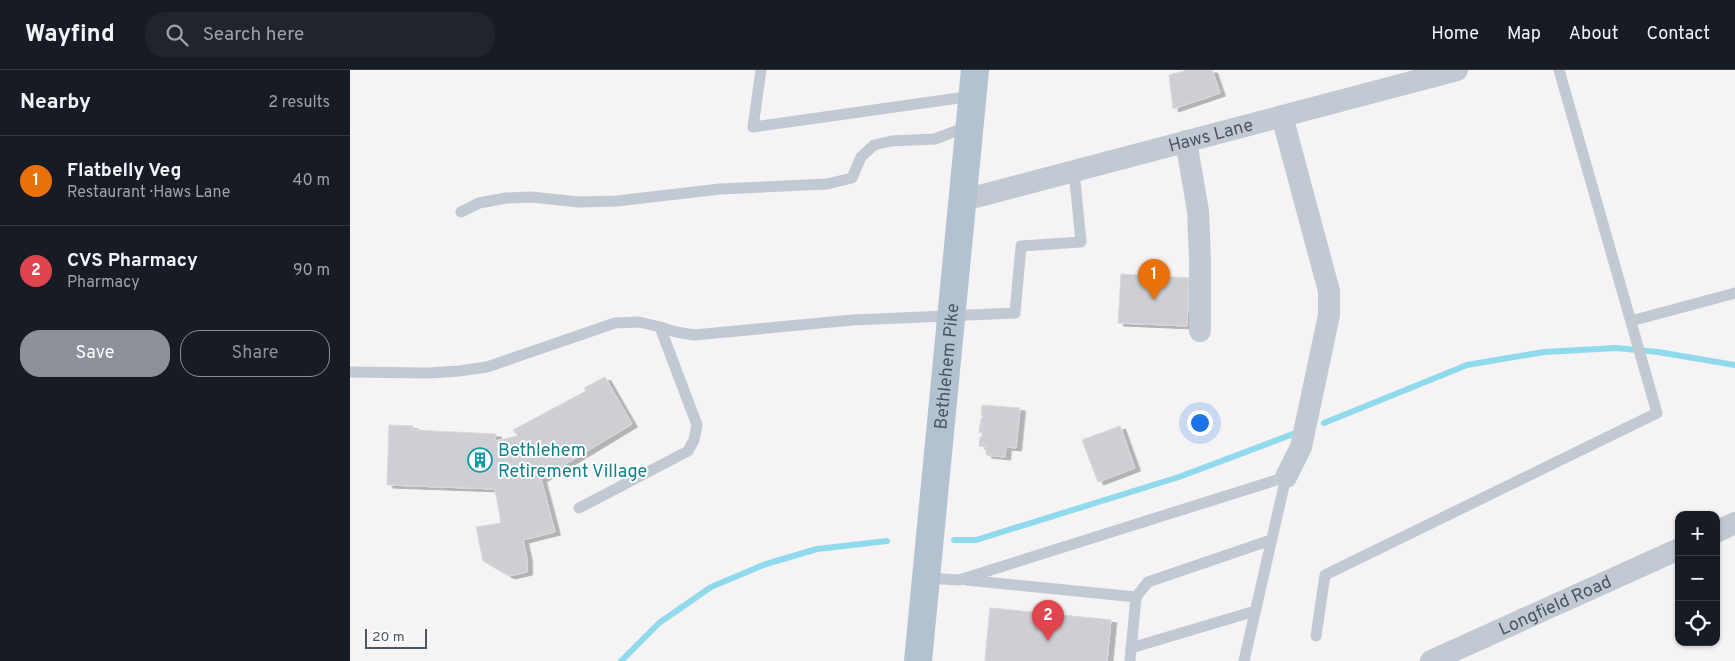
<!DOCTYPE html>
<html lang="en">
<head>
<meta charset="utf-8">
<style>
  body { margin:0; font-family:Overpass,sans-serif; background:#20242c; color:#f1f3f6 }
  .controls { position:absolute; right:15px; bottom:15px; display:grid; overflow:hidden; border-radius:10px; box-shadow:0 1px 4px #0004 }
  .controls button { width:45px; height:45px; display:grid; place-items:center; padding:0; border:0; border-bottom:1px solid #363941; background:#171b24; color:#f1f3f6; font:25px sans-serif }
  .scale { position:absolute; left:15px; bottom:12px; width:62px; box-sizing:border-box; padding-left:5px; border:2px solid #4a5661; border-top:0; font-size:14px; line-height:18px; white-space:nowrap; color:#4a5661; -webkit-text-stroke:4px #fff; paint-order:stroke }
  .you { position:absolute; left:849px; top:352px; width:18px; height:18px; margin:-12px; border:4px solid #fff; border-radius:50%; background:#1a73e8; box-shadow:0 0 0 8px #1a73e833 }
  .badge { display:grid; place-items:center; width:32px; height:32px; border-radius:50%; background:#8c9099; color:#fff; font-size:16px; font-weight:700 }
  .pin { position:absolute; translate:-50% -41px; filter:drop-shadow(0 1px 2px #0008) }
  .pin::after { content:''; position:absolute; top:26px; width:18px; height:15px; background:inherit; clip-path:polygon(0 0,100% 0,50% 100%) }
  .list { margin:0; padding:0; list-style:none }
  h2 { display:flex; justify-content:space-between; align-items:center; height:65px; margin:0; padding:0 20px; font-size:21px }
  h2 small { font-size:16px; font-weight:400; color:#9ea1a6 }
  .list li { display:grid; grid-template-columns:32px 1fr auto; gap:15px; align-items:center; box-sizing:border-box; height:90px; padding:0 20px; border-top:1px solid #363941 }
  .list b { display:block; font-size:19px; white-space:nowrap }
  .list p { margin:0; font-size:16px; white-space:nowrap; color:#9ea1a6 }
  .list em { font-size:16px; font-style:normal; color:#9ea1a6 }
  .actions { display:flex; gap:10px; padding:15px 20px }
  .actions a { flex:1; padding:11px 0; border:1px solid #8c9099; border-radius:20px; text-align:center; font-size:18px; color:#8c9099 }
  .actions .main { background:#8c9099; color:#fff }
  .icon { flex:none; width:28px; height:28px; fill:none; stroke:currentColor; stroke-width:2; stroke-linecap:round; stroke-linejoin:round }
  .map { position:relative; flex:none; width:1385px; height:591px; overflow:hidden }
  header { display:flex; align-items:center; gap:30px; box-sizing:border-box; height:70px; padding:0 25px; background:#171b24; border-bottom:1px solid #363941 }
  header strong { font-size:24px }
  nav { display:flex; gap:28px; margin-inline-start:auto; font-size:18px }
  .search { width:350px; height:45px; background:#20242c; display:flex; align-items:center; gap:12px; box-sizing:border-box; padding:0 18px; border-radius:20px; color:#9ea1a6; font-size:19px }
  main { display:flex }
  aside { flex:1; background:#171b24 }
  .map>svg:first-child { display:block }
</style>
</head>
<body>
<header>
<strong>Wayfind</strong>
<div class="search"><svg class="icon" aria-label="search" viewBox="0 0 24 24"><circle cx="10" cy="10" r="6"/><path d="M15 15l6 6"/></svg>Search here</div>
<nav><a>Home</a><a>Map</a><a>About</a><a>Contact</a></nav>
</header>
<main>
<aside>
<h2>Nearby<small>2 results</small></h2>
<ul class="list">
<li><span class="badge" style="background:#e8710a">1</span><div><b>Flatbelly Veg</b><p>Restaurant · Haws Lane</p></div><em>40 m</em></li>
<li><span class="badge" style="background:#e0444e">2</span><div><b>CVS Pharmacy</b><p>Pharmacy</p></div><em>90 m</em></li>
</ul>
<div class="actions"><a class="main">Save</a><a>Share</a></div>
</aside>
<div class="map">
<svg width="1385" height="591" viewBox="0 0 1385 591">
  <defs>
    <filter id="shadow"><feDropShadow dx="5.5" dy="3" stdDeviation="0" flood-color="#0004"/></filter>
  </defs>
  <rect width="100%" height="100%" fill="#f5f3f3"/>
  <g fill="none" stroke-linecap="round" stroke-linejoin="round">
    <!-- stream -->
    <g stroke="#90daee" stroke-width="6">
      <path d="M974,353L1117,295L1194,282L1266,278L1308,282L1385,295"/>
      <path d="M604,470H626L829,407L943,364"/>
      <path d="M271,591L309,553L361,517L416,494L467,479L537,471"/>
    </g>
  </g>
  <!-- building -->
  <g fill="#cdcfd5" stroke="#d7d9de" filter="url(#shadow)">
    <path d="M838,0H862L870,23L823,39L819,5Z"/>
    <path d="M771,204L839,208L837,256L768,253Z"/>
    <path d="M255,307L282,354L191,409L205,462L173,470L177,489V502L159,506L133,491L126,457L151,453L145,419L37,415L39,355L63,356V360L146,364L145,371L168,366L163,360L236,321L234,318Z"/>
    <path d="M632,335L670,338L666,378L656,377L655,387L636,385V377L629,376L630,367H632V363L629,362L631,349H632L633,345H631Z"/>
    <path d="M770,356L785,398L748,412L732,370Z"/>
    <path d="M640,538L761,550L757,591H635Z"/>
    <path d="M640,538L761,550L757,591H635Z"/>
  </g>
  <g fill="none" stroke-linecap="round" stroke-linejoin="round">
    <!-- lane -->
    <g stroke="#c1cad2" stroke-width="11">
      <path d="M411,0L403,57L623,26"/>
      <path d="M111,142L129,133L156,128L181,127L229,132L267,131L370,119L477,114L502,108L511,87L524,75L541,71L585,69L619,56"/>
      <path d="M1281,251L1385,223"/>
      <path d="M0,302L78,303L109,301L137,297L265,253L289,252L310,257L326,262L344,265L503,250L665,243L671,176L731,172L724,101"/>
      <path d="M229,438L338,381L344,370L347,355L310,257"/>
      <path d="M577,508L609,510L936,407L894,591"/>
      <path d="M616,510L786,527L780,591"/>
      <path d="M786,527L798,512L921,470"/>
      <path d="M966,566L975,505L1307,343L1209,0"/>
      <path d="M781,578L905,541"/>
    </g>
    <!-- street -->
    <g stroke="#c1cad2" stroke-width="22">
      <path d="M932,46L979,221V245L951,377L936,407"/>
      <path d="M836,71L848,141L850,189V261"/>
      <path id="s1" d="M614,130L1107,0"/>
      <path d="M1366,462L1385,453"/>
      <path id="s2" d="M1081,591L1329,479"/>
    </g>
    <!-- primary -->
    <path stroke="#b3c2d1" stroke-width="28" id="s3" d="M568,591L625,0"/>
  </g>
  <!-- icons -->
  <defs>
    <g id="building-ring" transform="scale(1.25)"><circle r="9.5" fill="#fff" stroke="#0f9aa8" stroke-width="1.5"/><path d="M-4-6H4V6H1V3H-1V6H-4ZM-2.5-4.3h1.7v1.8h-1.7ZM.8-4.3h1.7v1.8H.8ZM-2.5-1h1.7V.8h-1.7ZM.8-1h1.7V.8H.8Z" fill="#0f9aa8"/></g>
  </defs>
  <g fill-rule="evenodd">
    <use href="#building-ring" x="130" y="390"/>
  </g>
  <g text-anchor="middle" stroke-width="4" stroke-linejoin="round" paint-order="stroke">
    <!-- street labels -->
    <g font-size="18" fill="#4a5661" stroke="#fff">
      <text dy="6" stroke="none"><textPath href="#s1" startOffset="255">Haws Lane</textPath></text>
      <text dy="6" stroke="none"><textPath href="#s3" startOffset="296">Bethlehem Pike</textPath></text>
      <text dy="6" stroke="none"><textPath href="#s2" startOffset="136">Longfield Road</textPath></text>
    </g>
    <!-- culture labels -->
    <g font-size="18" fill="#0d838f" stroke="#fff" text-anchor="start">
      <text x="148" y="386">Bethlehem<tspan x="148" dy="21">Retirement Village</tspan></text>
    </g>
  </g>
</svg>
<div class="controls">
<button>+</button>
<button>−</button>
<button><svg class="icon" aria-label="locate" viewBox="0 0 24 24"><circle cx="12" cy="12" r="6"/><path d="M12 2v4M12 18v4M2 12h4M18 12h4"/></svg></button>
</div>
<div class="scale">20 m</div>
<div class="you"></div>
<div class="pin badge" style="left:804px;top:230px;background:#e8710a">1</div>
<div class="pin badge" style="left:698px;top:571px;background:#e0444e">2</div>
</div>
</main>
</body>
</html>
